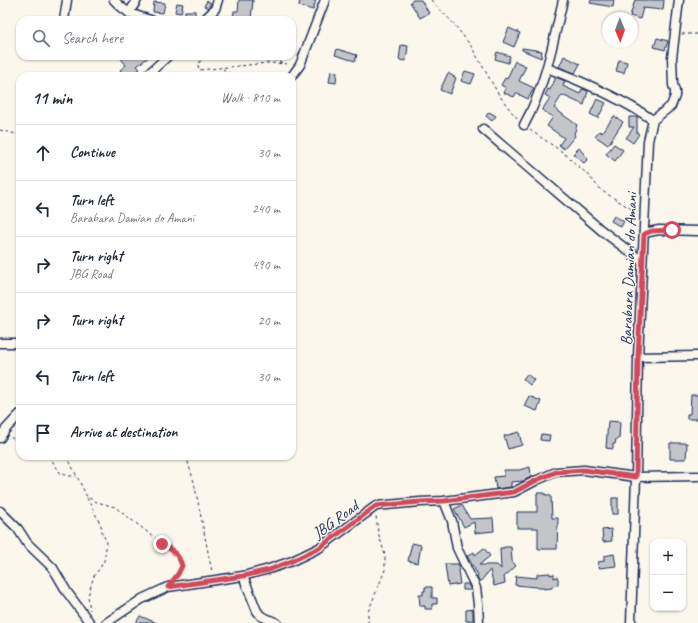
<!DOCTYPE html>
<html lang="en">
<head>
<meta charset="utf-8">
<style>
  body { margin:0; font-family:Caveat,sans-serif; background:#f2f2f3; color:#1f2937 }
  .controls { position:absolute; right:12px; bottom:12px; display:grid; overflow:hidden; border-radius:8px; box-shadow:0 1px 3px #0004 }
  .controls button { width:36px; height:36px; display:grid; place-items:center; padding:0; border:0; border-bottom:1px solid #e0e1e3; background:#fff; color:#1f2937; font:20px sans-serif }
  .compass { position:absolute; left:602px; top:12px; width:36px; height:36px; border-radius:50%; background:#fff; box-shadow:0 1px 3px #0004; rotate:179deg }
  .stop { position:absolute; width:12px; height:12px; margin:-9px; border:3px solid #d1495b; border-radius:50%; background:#fff }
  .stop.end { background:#d1495b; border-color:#fff; box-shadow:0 1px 4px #0008 }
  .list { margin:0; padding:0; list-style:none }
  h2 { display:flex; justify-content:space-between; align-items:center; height:52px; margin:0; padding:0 16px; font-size:17px }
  h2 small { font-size:13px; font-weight:400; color:#747a83 }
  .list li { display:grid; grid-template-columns:26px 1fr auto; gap:12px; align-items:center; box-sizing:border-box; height:56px; padding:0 16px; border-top:1px solid #e0e1e3 }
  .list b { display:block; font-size:15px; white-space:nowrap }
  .list p { margin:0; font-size:13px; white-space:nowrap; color:#747a83 }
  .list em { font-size:13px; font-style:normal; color:#747a83 }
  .icon { flex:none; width:22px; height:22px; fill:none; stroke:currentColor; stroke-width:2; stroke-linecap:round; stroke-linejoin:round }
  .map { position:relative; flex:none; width:698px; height:623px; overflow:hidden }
  .search { position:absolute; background:#fff; box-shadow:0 1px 3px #0004; left:16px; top:16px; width:280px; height:44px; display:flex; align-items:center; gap:10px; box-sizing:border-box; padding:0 14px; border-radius:12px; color:#747a83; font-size:15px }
  .panel { position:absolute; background:#fff; box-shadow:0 1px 3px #0004; left:16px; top:72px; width:280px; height:388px; border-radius:12px }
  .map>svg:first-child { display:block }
</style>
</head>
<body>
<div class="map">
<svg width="698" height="623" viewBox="0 0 698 623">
  <rect width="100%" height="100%" fill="#fbf7ec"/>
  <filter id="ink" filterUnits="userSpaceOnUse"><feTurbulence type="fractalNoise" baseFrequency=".025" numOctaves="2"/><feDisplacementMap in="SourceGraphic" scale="8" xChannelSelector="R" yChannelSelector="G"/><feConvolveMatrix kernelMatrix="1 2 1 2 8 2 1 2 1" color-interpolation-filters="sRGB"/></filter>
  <g filter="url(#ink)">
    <!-- building -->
    <g fill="#c3c5c9" stroke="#1b2f5e">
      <path d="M239,0H253L251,20L233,19L234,11H238Z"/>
      <path d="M300,0H316L313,10L299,6Z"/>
      <path d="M413,0H421L429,13L420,18L410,2Z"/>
      <path d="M591,0H614L613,7L590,3Z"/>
      <path d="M635,0H664L663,10L643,8L640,19L630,16Z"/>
      <path d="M207,1L211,3L208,8L204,6Z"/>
      <path d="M154,2L165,3L163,13L153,12Z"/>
      <path d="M177,3L183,4L181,13L175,12Z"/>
      <rect x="185" y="11" width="10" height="9"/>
      <path d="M509,28L520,33L514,47L503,42Z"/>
      <path d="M657,38L668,41L665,50L654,47Z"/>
      <path d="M401,45L408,46L406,61L399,60Z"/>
      <path d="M522,48L542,51L541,58L522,50Z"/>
      <path d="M337,49L357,55L355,61L335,55Z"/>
      <path d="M497,52L510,56L508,63L495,59Z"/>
      <path d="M119,56H150L137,66L140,69L138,70L140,74L138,76H125L120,70L126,65Z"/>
      <path d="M564,56L580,64L575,73L559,67Z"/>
      <path d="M619,60L627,62L624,73L616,71Z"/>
      <path d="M515,61L526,66L519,81L534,88L528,99L516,93L514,97L504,93L506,88L501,85L505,78L507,79Z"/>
      <path d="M331,71L337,72L336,83L329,82Z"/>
      <path d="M465,71L475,74L471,84L461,81Z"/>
      <path d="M448,73L456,78L450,94L440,90Z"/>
      <path d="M556,77L565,81L563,86L580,94L582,89L588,91L584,105L562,95L554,108L577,125L574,134L575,136L564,149L559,145L564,138L547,126L553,117L542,110L550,98L545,95L548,89L550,90Z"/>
      <path d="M597,99L606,103L598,118L590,114Z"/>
      <path d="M489,112L496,116L492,121L486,116Z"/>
      <path d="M614,116L623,122L608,145L595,136L599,131L602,133Z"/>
      <path d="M629,117H637V133L639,134L633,143L626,138L634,127H629Z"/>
      <path d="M614,144L623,150L615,161L606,154Z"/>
      <path d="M579,148L588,159L584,163L573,154Z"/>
      <path d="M614,216L624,221L621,227L611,221Z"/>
      <path d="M527,374L534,380L530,385L523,379Z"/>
      <path d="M691,395H698V417H697V419H687V414H690Z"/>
      <path d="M529,396L541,401L537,411L524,406Z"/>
      <path d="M608,421L620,422L619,439H616L615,444H613V449L606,448Z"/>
      <path d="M519,432L522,445L508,449L504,436Z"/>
      <path d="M541,434L550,435L549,441L540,440Z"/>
      <path d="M670,443H687L686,459H670Z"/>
      <path d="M530,467L531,477L523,481L511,482V487L496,489L494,477L504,476V470H519Z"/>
      <path d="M537,493H545V495H550L551,497L552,518H558L557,549H538V528H517V512H537Z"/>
      <rect x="612" y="498" width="6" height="16"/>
      <path d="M462,505L470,519L493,518L494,531L475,533L474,522L464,527L454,509Z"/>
      <path d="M611,529L612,541L603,542L602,530Z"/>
      <path d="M412,543L421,545L418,563L408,561Z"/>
      <path d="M504,547H511L512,561L516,566L504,577L505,583L494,586L490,570L480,582L477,577L478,575L467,556L474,552L475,555L484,548L490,556L479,565H497L501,569L500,548H504Z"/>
      <path d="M614,554L616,566L599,568L598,562L604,561V556Z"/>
      <path d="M445,564H459V570H458L460,584L448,586Z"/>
      <path d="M550,573V575L554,574V578L557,577L558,579V585L552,586V588L544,589V588H538L537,587L515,585L516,576L537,578V574Z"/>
      <path d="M463,584H468L471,590H463Z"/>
      <path d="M425,587H432V598H437V604H432V609H425V606H420L419,595H423V591H425Z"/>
      <path d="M473,609V620L466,621V610Z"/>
      <path d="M140,616L157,623H136Z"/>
    </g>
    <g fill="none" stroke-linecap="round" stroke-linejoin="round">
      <!-- minor casing -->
      <g stroke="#1b2f5e" stroke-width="11">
        <g id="minor">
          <path d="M114,0C127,14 134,15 151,20"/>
          <path d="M129,13L137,0"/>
          <path d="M64,20L67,0"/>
          <path d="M204,20L215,9L218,0"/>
          <path d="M547,68C584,82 620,98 653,120"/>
          <path d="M146,76L168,56"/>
          <path d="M292,76L300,65L325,0"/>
          <path d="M524,125C545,87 553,43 563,0"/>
          <path d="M483,129L601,230L642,261"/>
          <path d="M644,233L659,230L698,231"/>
          <path d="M0,343H20"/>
          <path d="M638,357L698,356"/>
          <path d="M0,438L5,430L20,414"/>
          <path d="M444,501L452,521L457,548L476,588L478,604L479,623"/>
          <path d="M0,511L18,529L27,543L53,568L67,592L90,623"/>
          <path d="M243,576L257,611L261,616L277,623"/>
          <path d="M106,623L142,599L168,587L243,576L269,569L292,561L319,548L376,506L420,502L444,501L514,492L537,480L556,472L584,470L636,477L698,476"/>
          <path d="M631,623L636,477L638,357L648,141L653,120L671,106L675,96V91L673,85L672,58L679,0"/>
        </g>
      </g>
      <!-- path -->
      <g stroke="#1b2f5e" stroke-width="1" stroke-dasharray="3 3" stroke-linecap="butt">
        <path d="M431,0L454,24L471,46L499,95L511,111L519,120"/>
        <path d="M682,34H698"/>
        <path d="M205,56L198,64L199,70L268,63L290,64"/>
        <path d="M262,56L282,63"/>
        <path d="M223,69L234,76"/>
        <path d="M0,130L20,135"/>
        <path d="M530,130L561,151L586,173L602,191L638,213"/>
        <path d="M11,437L20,445"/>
        <path d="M49,456L61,474L70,476H76"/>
        <path d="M67,456L87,497L97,502L115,507L177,555L182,566L174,579"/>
        <path d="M186,456L194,482L212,572"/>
        <path d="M87,498L101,525L102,533L107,542L104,561L100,568L94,576L92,582L88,596L90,610"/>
        <path d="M368,623V612L385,570V555L378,532L376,516"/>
      </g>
      <!-- minor -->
      <use href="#minor" stroke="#fbf7ec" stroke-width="8"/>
    </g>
  </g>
  <g fill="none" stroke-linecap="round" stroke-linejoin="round" filter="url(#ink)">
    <!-- route -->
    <path stroke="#d1495b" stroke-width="5" d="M162,544C171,549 179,554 182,566L178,574L168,587L243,576L269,570L292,561L319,548L376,506L420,502L444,501L514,492L537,480L556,472L584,470L636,477L638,357L644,234L652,231L672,230"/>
  </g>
  <g text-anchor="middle" stroke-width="3" stroke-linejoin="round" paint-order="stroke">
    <!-- street labels -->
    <g font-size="16" fill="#1b2f5e" stroke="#fbf7ec">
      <text transform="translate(628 269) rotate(-88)" y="6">Barabara Damian do Amani</text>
      <text transform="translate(335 519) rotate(-36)" y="6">JBG Road</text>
    </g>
  </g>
</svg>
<div class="controls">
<button>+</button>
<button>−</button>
</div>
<svg class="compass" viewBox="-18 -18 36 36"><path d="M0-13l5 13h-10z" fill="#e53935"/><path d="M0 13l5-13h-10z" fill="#747a83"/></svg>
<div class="stop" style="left:672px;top:230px"></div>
<div class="stop end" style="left:162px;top:544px"></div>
<div class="search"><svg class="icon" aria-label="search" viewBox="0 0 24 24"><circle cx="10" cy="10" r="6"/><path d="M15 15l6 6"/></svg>Search here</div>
<section class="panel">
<h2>11 min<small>Walk · 810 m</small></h2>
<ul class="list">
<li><svg class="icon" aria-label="ahead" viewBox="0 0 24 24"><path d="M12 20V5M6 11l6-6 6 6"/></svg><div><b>Continue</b></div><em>30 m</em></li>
<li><svg class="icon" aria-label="left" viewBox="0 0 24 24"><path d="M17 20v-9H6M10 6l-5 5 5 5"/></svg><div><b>Turn left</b><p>Barabara Damian do Amani</p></div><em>240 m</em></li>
<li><svg class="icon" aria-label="right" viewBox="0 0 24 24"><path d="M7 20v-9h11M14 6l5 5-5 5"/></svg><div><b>Turn right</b><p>JBG Road</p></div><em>490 m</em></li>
<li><svg class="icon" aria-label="right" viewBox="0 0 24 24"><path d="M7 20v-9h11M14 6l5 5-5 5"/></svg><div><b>Turn right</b></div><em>20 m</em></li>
<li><svg class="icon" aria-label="left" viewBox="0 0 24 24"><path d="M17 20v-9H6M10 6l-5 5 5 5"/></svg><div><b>Turn left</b></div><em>30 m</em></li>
<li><svg class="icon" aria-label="arrive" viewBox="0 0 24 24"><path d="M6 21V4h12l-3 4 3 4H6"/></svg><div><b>Arrive at destination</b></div></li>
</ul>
</section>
</div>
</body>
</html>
